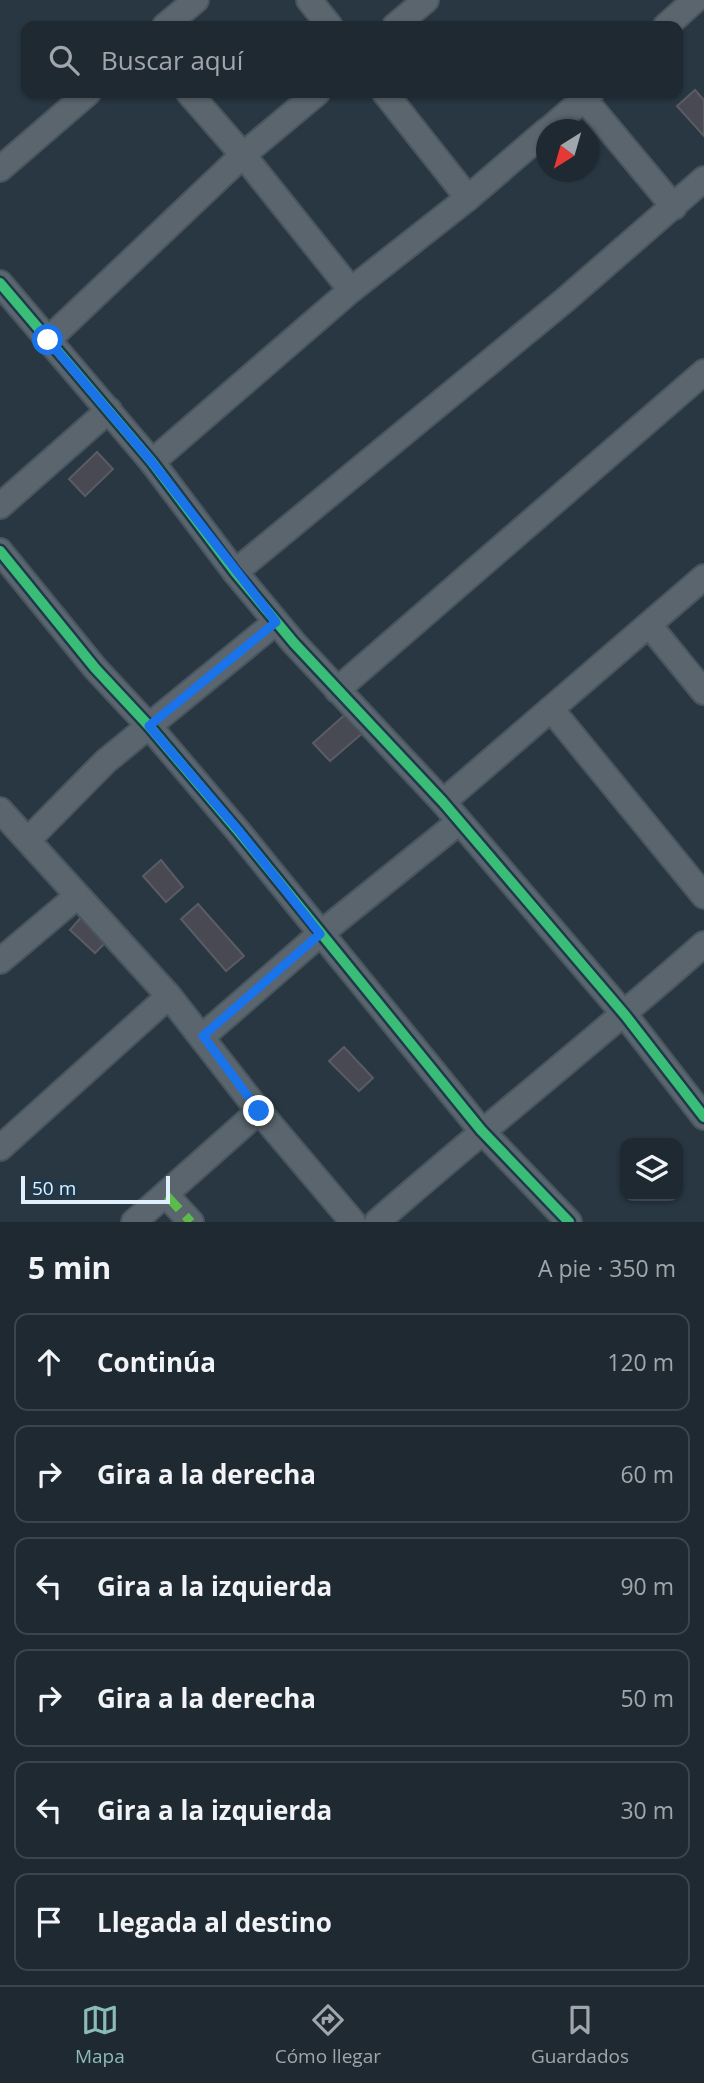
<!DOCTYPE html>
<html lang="es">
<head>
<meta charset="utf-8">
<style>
  body { margin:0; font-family:"Open Sans",sans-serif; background:#26313a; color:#f1f3f6 }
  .controls { position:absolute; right:21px; bottom:21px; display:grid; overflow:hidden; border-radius:14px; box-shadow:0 2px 5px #0004 }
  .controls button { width:63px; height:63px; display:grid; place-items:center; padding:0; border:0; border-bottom:2px solid #3c454d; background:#1e2932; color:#f1f3f6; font:35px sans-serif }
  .compass { position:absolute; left:536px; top:119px; width:63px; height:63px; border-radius:50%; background:#1e2932; box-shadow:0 2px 5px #0004; rotate:217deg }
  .scale { position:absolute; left:21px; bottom:18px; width:149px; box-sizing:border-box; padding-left:7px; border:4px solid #e0f0fd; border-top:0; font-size:19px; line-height:24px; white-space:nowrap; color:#e0f0fd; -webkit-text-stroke:5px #1e394c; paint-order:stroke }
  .stop { position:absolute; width:21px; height:21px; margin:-16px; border:5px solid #1a73e8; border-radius:50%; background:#fff }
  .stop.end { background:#1a73e8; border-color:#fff; box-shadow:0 2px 7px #0008 }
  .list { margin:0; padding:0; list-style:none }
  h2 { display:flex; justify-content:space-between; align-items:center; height:91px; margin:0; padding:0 28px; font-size:30px }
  h2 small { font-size:23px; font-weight:400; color:#a1a6ac }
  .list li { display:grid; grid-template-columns:46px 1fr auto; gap:21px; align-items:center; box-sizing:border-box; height:98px; margin:0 14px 14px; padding:0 14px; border:2px solid #3c454d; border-radius:14px }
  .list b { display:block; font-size:26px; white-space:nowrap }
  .list em { font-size:23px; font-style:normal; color:#a1a6ac }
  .icon { flex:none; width:38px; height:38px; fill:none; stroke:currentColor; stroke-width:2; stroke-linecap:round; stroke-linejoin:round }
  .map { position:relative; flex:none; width:704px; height:1222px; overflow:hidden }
  .search { position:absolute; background:#1e2932; box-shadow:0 2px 5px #0004; left:21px; right:21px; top:21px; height:77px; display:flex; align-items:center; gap:18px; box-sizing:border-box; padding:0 24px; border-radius:14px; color:#a1a6ac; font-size:26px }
  .sheet { height:763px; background:#1e2932 }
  nav { display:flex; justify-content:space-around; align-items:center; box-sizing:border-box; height:98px; border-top:2px solid #3c454d; background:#1e2932; font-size:19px; color:#a1a6ac }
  nav a { display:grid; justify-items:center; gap:4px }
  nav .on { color:#8bbbb9 }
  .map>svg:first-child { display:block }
</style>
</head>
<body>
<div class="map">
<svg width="704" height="1222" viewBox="0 0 704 1222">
  <rect width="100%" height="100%" fill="#283742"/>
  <!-- building -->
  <g fill="#484952" stroke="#5a5c64" stroke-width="2">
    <path d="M695,90L704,100V136L677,106Z"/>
    <path d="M97,452L113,469L85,496L69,479Z"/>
    <path d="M348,712L365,731L330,761L313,743Z"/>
    <path d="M161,860L183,887L166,902L143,876Z"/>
    <path d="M198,904L244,956L226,971L181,919Z"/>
    <path d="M84,914L110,938L95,953L70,930Z"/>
    <path d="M344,1047L373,1078L359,1091L329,1061Z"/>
  </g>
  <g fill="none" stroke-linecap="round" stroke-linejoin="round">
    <!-- minor casing -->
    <g stroke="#48555e" stroke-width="28">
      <g id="minor">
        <path d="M309,0L330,26"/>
        <path d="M165,26L196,0"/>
        <path d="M395,26L426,0"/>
        <path d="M666,26L695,0"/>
        <path d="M189,93L243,155L351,290"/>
        <path d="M385,93L468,198"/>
        <path d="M584,99L674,207"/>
        <path d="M548,130L591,93"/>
        <path d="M0,169L88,93"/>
        <path d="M0,283L152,462L235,572L294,643L443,802L625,1015L704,1117"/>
        <path d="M48,340L243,155L317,93"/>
        <path d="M152,462L351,290L468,198L546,131"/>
        <path d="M0,506L109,410"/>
        <path d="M0,551L95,668L149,726L238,831L481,1130L569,1222"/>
        <path d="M235,572L565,300L704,179"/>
        <path d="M649,625L704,692"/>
        <path d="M337,690L704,372"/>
        <path d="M551,709L704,896"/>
        <path d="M443,802L704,577"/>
        <path d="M0,810L169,996L259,1111L353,1222"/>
        <path d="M29,839L106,761L276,622"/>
        <path d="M0,961L76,897"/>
        <path d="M203,1036L320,934L459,822"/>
        <path d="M0,1148L169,996"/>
        <path d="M167,1196L191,1222"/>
        <path d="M134,1222L259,1111"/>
        <path d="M377,1222C484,1128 597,1039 704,944"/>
      </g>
    </g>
    <!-- minor -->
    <use href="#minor" stroke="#5a656d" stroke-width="24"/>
    <!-- quiet -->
    <path stroke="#5cbc4b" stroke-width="9" stroke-dasharray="18 9" stroke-linecap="butt" d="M167,1196L191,1222"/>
    <!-- cycleway casing -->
    <g stroke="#1e394c" stroke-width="15">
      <g id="cycleway">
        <path d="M0,283L152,462L235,572L294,643L443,802L625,1015L704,1117"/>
        <path d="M0,551L95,668L149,726L238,831L481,1130L569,1222"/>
      </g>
    </g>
    <!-- cycleway -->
    <use href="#cycleway" stroke="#3abd76" stroke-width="10"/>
  </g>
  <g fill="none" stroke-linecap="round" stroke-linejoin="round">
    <!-- route -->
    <path stroke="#1a73e8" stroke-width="9" d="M48,340L152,462L276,622L149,726L239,831L320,934L203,1036L259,1111"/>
  </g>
</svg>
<div class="controls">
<button><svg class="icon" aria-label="layers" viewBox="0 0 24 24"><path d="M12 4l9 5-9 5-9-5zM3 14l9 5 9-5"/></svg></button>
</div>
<svg class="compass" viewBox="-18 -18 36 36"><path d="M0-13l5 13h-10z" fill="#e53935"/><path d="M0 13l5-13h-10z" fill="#a1a6ac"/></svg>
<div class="scale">50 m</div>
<div class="stop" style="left:48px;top:340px"></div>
<div class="stop end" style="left:259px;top:1111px"></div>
<div class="search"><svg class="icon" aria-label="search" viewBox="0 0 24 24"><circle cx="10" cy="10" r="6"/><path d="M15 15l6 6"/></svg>Buscar aquí</div>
</div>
<section class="sheet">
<h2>5 min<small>A pie · 350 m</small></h2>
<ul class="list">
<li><svg class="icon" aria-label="ahead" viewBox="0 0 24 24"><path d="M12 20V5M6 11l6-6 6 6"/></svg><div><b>Continúa</b></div><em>120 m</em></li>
<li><svg class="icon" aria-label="right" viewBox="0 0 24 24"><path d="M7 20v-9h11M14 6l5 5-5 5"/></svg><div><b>Gira a la derecha</b></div><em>60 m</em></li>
<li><svg class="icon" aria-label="left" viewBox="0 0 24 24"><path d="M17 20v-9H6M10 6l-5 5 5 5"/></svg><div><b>Gira a la izquierda</b></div><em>90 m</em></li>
<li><svg class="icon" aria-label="right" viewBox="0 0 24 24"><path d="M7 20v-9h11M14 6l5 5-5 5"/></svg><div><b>Gira a la derecha</b></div><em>50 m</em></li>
<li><svg class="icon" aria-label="left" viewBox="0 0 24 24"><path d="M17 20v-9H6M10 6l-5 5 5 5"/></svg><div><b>Gira a la izquierda</b></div><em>30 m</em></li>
<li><svg class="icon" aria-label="arrive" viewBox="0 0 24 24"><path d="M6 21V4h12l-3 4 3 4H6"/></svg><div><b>Llegada al destino</b></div></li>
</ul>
</section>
<nav>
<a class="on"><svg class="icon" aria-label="map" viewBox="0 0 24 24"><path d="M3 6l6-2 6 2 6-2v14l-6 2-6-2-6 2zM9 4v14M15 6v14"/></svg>Mapa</a>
<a><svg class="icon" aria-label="directions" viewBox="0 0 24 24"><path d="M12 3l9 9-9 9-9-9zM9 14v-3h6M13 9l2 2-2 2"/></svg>Cómo llegar</a>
<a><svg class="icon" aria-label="saved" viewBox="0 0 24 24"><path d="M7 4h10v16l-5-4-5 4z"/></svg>Guardados</a>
</nav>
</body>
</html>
